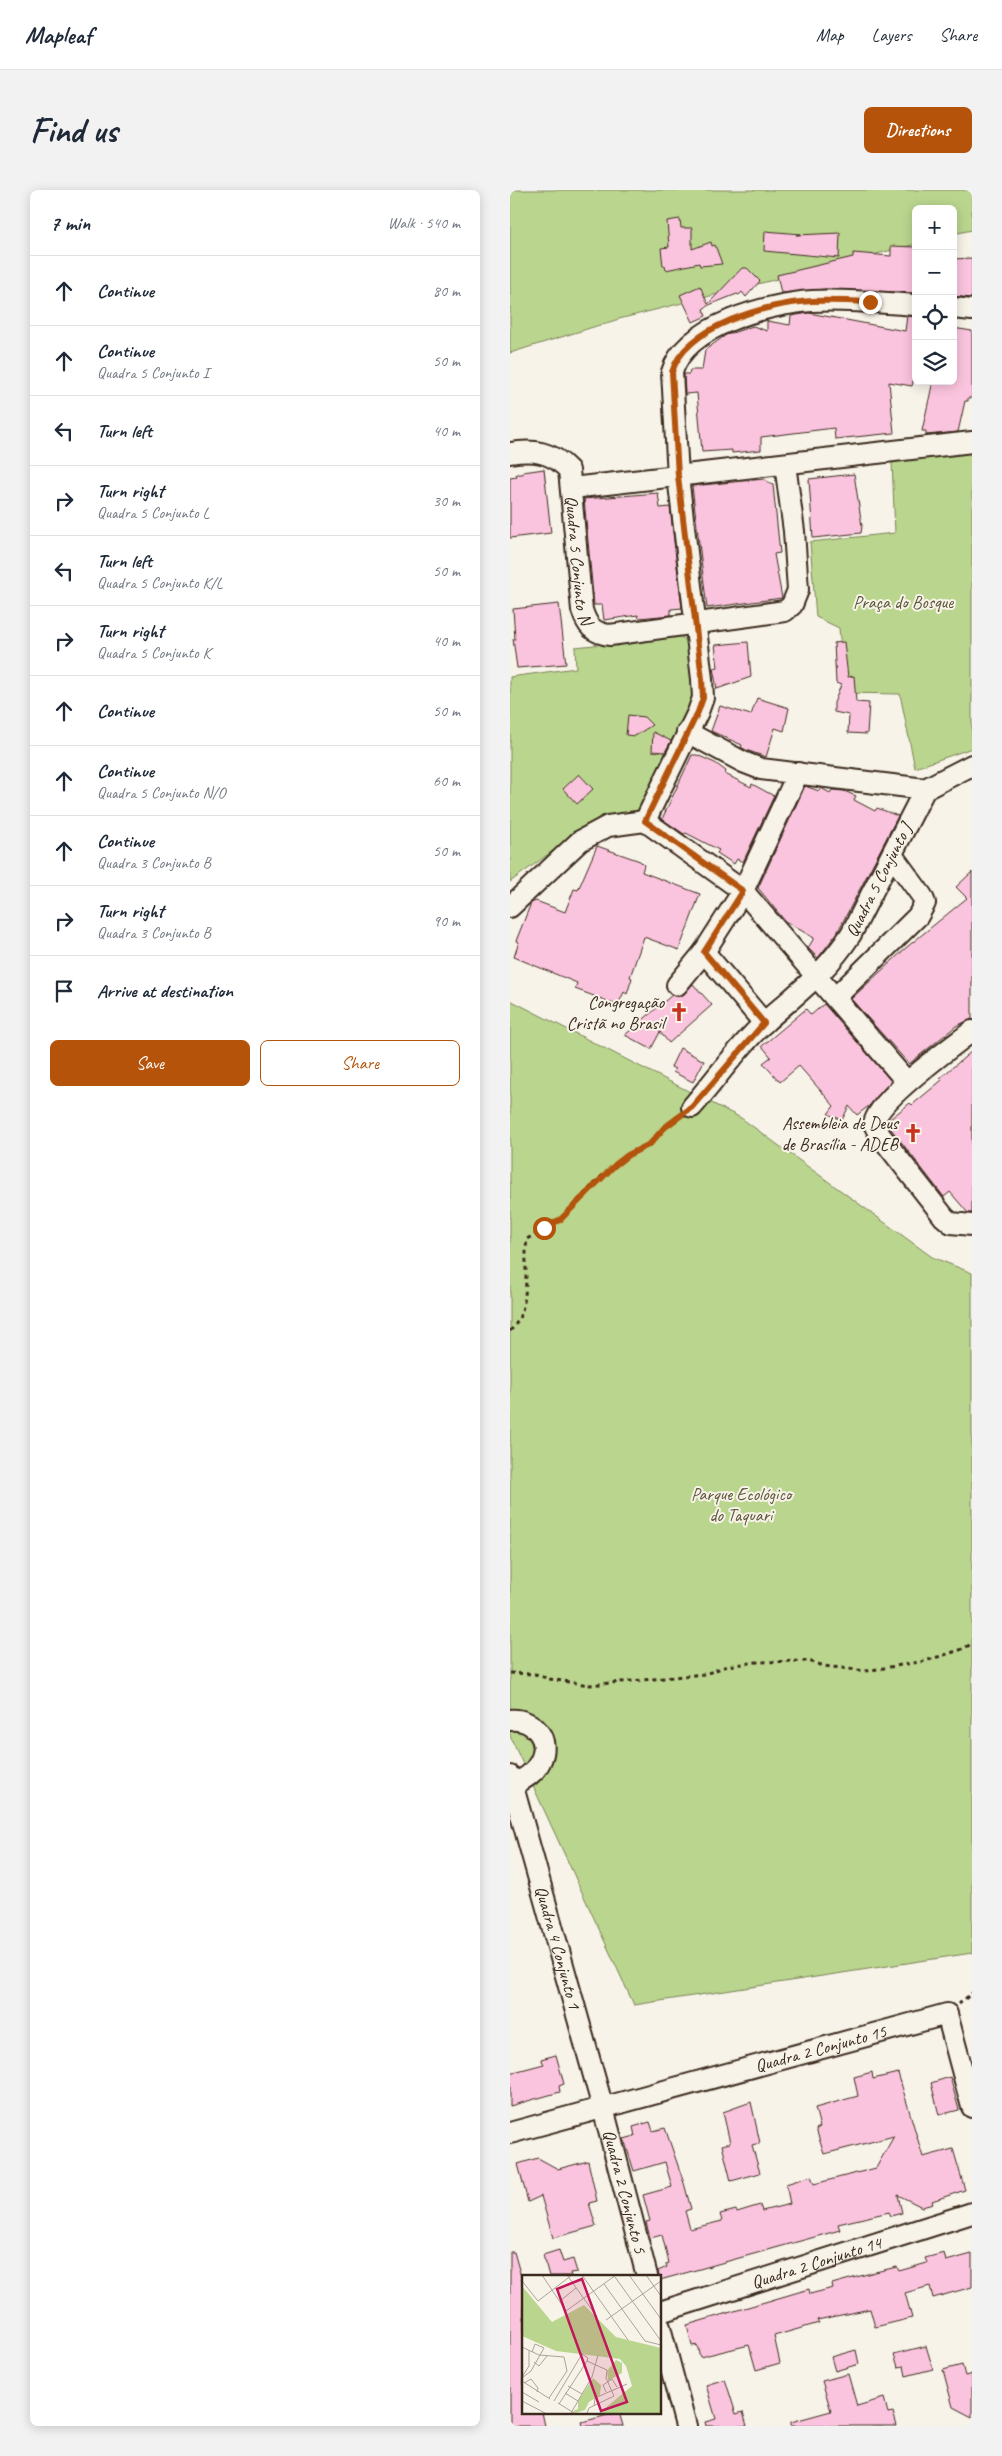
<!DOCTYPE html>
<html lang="en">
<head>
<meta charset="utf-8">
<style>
  body { margin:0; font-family:Caveat,sans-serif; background:#f2f2f3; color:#1f2937 }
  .controls { position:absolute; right:15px; top:15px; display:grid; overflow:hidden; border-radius:8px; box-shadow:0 2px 12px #0003 }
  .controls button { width:45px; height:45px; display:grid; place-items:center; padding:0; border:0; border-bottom:1px solid #e0e1e3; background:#fff; color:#1f2937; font:25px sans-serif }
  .stop { position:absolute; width:15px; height:15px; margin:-11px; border:4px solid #b45309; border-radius:50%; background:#fff }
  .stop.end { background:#b45309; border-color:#fff; box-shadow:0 1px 5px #0008 }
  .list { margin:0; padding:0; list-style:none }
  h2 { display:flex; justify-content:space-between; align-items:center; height:65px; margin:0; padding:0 20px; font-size:21px }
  h2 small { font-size:16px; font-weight:400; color:#747a83 }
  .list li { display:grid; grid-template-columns:32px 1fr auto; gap:15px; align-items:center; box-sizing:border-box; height:70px; padding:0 20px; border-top:1px solid #e0e1e3 }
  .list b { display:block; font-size:19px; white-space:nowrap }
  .list p { margin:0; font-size:16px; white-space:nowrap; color:#747a83 }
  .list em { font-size:16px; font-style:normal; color:#747a83 }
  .actions { display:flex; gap:10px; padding:15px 20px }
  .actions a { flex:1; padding:11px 0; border:1px solid #b45309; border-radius:8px; text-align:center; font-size:18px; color:#b45309 }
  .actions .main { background:#b45309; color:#fff }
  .icon { flex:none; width:28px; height:28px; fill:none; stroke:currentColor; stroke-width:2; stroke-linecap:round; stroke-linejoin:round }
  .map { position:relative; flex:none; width:462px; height:2236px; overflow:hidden; border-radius:8px }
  header { display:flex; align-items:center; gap:30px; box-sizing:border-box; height:70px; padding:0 25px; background:#fff; border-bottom:1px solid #e0e1e3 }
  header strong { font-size:24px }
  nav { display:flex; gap:28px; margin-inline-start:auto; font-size:18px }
  .intro { display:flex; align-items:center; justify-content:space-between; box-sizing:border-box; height:120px; padding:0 30px }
  h1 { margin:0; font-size:35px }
  .button { padding:12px 22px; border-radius:8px; background:#b45309; color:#fff; font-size:18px; font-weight:700 }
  main { display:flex; gap:30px; padding:0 30px }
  aside { flex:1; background:#fff; border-radius:8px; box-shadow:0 2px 12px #0003 }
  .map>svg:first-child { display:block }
</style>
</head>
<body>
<header>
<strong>Mapleaf</strong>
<nav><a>Map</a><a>Layers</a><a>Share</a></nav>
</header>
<div class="intro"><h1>Find us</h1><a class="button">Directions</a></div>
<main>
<aside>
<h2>7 min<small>Walk · 540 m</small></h2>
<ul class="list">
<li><svg class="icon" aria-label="ahead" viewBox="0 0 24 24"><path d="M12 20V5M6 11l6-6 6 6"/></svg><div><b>Continue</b></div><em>80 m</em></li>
<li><svg class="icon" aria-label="ahead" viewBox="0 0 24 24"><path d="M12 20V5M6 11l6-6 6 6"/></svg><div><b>Continue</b><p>Quadra 5 Conjunto I</p></div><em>50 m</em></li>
<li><svg class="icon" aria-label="left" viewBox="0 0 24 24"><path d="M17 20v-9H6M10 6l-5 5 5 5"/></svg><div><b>Turn left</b></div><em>40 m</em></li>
<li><svg class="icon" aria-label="right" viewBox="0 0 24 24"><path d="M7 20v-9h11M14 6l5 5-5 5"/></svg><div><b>Turn right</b><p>Quadra 5 Conjunto L</p></div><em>30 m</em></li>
<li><svg class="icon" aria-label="left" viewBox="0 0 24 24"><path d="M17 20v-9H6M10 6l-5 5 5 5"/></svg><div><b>Turn left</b><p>Quadra 5 Conjunto K/L</p></div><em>50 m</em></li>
<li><svg class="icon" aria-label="right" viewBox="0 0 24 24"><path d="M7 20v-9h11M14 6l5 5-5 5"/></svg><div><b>Turn right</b><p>Quadra 5 Conjunto K</p></div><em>40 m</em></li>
<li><svg class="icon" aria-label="ahead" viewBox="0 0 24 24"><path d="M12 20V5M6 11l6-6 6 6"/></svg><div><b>Continue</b></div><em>50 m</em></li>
<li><svg class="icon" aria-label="ahead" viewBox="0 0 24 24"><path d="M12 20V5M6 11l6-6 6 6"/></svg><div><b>Continue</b><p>Quadra 5 Conjunto N/O</p></div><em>60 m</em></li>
<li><svg class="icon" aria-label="ahead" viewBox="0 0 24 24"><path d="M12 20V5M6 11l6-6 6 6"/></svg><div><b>Continue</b><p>Quadra 3 Conjunto B</p></div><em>50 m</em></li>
<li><svg class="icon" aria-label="right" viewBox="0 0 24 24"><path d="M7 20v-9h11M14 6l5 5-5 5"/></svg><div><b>Turn right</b><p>Quadra 3 Conjunto B</p></div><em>90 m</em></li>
<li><svg class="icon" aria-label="arrive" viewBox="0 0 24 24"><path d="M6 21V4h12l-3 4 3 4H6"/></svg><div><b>Arrive at destination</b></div></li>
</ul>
<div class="actions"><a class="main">Save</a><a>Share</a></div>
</aside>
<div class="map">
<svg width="462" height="2236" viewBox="0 0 462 2236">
  <rect width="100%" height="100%" fill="#f7f3e8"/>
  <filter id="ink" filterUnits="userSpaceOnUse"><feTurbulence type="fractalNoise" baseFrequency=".02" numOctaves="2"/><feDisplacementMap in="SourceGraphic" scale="10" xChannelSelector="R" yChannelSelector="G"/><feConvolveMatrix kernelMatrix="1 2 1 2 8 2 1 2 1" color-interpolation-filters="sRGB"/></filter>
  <g filter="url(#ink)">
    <!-- green -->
    <g fill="#bad68e" stroke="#7a8056">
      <path d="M0,0H462V40L443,44V19H406V54L109,129L0,163Z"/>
      <path d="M462,262V558L405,578L390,504L335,503L329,438L306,427L300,352L385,343L382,271Z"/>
      <path d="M170,446L177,451L183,506L181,519L132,620L91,626L0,692V487L66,478L65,457Z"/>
      <path d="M0,810L231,928L422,1067L462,1083V1763L124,1815L0,1546Z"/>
    </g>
    <!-- building -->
    <g fill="#fbc4de" stroke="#3b2a1e">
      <path d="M170,29L171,38H182V59L201,52L202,56L205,55L212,74L190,76L189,73L156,80L155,76H153L151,58L159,57L157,31Z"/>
      <path d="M255,41L291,44L286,45L330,43L329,68L254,61Z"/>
      <path d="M381,56L406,57V103L315,99L271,103L267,85L343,67V63L381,66Z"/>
      <path d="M462,68V108L443,106V69Z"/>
      <path d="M232,78H237L250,91L236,107L232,102L229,105L227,104L199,115L193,119L196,126L183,132L170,105L190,96L198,114Z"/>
      <path d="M299,123L395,141L397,126L406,127V179L402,196L379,192L384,243L325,249L324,238L251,247V260L222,263V260L192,262L187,203L175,204L174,184H179L180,180H192L195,160L216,145L243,136L257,141V131L280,135L281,126Z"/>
      <path d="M443,138L462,141V208H458V211H455L448,242L416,245V241H412L423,191H443Z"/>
      <path d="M34,279L41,343L0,348V288L7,287L6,284H13V282Z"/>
      <path d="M344,284L352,336L351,343L303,348L299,289Z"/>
      <path d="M254,289L263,295L270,363L264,364L272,408L197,418L182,296Z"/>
      <path d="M148,303L150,318L160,317L172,418L161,419V425L129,428L128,425L94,430L92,415H84L74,309Z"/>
      <path d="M49,414L56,474L7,478L3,449H5L3,419Z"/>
      <path d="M238,452L241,487L207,499L203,478L208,477L205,455Z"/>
      <path d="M334,452L338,487L344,486L346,512L359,513L357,544L338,543L339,525L324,522V513L331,495L326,493L324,453Z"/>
      <path d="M247,508L279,518L274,541L265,538L256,567L236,560L231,557L232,555L201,541L210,516L241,525Z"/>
      <path d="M118,525L134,527L142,535L125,546L116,545Z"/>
      <path d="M143,542L161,551L155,562L142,561Z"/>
      <path d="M182,565H187L205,573L216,581L215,584L241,597L242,594L264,606L233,672L227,669L224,674L207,663L209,660L176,643L174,644L152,629Z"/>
      <path d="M69,584L83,599L67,614L53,599Z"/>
      <path d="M295,596L309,601L311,598L320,603L322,600L334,601L346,606L344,610L365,621L367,618L388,626L327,743L308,768L298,758L304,748L275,731L248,698Z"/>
      <path d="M87,656L130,671L134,675L132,682L190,704L169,760L134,747L120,787L122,788L117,804L114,802L108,815L65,799L67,793L4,767L9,752L6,751L21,713L26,711L55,722L64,699L68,700Z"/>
      <path d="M462,682V829L446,836L399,874L341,809L397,757L457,708L446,697Z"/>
      <path d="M183,794L202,815L159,853L150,842L141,859L115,845L162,805L172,806Z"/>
      <path d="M314,814L381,891L360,915L347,925L339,916L332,930L318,924L324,916L289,876L270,892L253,873L261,867L252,856L296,819L301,825Z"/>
      <path d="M170,858L194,871L183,892L163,882L165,879L161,877Z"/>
      <path d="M462,861V1023H458L440,1002L434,1007L378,935L380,929L400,913L402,915L432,890L430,888Z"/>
      <path d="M46,1865L54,1894L49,1896L50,1902L0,1916V1883L34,1874L31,1869Z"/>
      <path d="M362,1882L363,1889L388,1883L413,1967L443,1959L455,2000L422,2011L423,2014L412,2017L388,2005L392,2023L381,2026L379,2022L328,2034L330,2040L150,2090L148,2081L157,2077L156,2074L159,2073L152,2045L140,2048L136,2032L140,2031L133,2005L162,1997L155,1972L124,1981L114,1949L125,1946L123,1937L140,1932L143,1941L155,1938L174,1993L181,2019L175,2021L180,2039L212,2031L210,2024L226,2020L227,2022L250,2015L252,2021L280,2014L276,1994L301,1986L304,1994L366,1978L384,1946L314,1964L306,1939L310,1937L305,1918L348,1906L344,1887Z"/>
      <path d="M440,1887L449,1920L429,1925L421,1893Z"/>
      <path d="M241,1912L250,1953L242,1955L250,1983L221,1991L212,1955L220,1953L213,1922Z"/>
      <path d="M28,1968L48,1979L78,1971L87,2011L79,2013L86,2036L43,2048L31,2006L18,2012L8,1974Z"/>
      <path d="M49,2060L53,2072L63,2069L67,2082L60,2083L61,2086H39L33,2065Z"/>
      <path d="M0,2062H4L14,2097V2222H32L35,2236H0Z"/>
      <path d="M434,2063L436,2071L462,2064V2097L423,2108L420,2096L395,2103L402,2128L365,2137L360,2119L307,2130L309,2133L264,2146L270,2173L246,2180L239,2155L190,2167L187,2155L182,2156L177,2135L299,2099L300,2104L323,2098L322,2094L361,2083L387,2077L389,2081L417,2073L415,2068Z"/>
      <path d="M416,2156L423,2179L396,2186L394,2176L388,2177L384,2164Z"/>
      <path d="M346,2160L349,2174L325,2181L321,2167Z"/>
      <path d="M452,2175L455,2186L462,2184V2227L443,2217L433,2180Z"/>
      <path d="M338,2184L347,2216L374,2208L378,2223L383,2222L387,2236H281V2232L321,2221L312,2191Z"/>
      <path d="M215,2189L226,2224L233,2222L237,2236H196L195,2232L206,2229L196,2195Z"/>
      <path d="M109,2222L113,2236H73L72,2232Z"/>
    </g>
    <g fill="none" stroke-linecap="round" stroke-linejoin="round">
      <!-- minor casing -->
      <g stroke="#3b2a1e" stroke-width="24">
        <g id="minor">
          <path d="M443,118L462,120"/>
          <path id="s1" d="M0,263C24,259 42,262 59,280L72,420C77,436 83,443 100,445L275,421L282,415L288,400L284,341L275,274"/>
          <path d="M62,298L462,252"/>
          <path d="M177,542L233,572L251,579L415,599"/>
          <path d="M415,599L462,575"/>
          <path d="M135,631L188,522L193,508L192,489L168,286L162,182C176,135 258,114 302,111C336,109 372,113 406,115"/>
          <path d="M135,631L233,701L397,892"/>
          <path d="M0,717L70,651L98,636L135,631"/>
          <path d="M194,762L254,833"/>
          <path d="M167,795L194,762L233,701L288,583"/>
          <path d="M325,808L408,726L415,713L412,706L382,665"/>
          <path d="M462,841C442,857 366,910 364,934L369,944L434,1027L441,1033L462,1035"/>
          <path id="s2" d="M182,917C206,889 228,857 255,832C288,802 316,783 341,744L415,599"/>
          <path d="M0,1530C23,1528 42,1549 30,1572C24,1584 14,1589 3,1595"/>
          <path id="s3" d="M0,1586L93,1918L137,2086"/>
          <path id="s4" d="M0,1943L437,1824L462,1917"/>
          <path id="s5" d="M150,2122L462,2023"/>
          <path d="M150,2137L176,2236"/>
        </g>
      </g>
      <!-- path -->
      <g stroke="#3b2a1e" stroke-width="3" stroke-dasharray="4 4" stroke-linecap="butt">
        <path d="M0,1141C23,1118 13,1077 17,1049L51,1029L90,988L118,965L140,954L154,938L168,927"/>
        <path d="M0,1483L25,1484L39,1489L80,1495L195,1484L217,1476L247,1472L299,1471L314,1476L356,1481L415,1471L450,1460L462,1454"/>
        <path d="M449,1814L462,1803"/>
      </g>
      <!-- minor -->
      <use href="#minor" stroke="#f7f3e8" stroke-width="20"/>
    </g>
  </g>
  <g fill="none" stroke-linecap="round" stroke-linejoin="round" filter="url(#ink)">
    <!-- route -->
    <path stroke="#b45309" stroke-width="6" d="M34,1038L51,1029L105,975L118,965L140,954L154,938L182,917L254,833L194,762L233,701L135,631L188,522L193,508L192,489L168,286L162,182C176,136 258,113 302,111C321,110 341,111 360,112"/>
  </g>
  <!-- icons -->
  <defs>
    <g id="church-bare" transform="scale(1.5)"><path d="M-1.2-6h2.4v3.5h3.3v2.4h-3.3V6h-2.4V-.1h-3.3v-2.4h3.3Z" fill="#c8321e" stroke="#f7f3e8" stroke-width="2.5" paint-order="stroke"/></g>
  </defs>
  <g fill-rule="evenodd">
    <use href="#church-bare" x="169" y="822"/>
    <use href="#church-bare" x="403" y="943"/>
  </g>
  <g text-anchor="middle" stroke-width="4" stroke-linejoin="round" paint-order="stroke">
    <!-- street labels -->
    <g font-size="18" fill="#3b2a1e" stroke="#f7f3e8">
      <text dy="6" stroke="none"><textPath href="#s1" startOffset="155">Quadra 5 Conjunto N</textPath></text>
      <text dy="6" stroke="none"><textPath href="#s2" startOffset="296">Quadra 5 Conjunto J</textPath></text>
      <text dy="6" stroke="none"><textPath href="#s3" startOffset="178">Quadra 4 Conjunto 1</textPath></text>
      <text dy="6" stroke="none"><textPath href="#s4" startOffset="322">Quadra 2 Conjunto 15</textPath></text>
      <text dy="6" stroke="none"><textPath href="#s3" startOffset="431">Quadra 2 Conjunto 5</textPath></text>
      <text dy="6" stroke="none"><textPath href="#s5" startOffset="164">Quadra 2 Conjunto 14</textPath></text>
    </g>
    <!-- park labels -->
    <g font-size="18" fill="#5b553a" stroke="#f7f3e8">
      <text x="393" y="418">Praça do Bosque</text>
      <text x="231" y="1310">Parque Ecológico<tspan x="231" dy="21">do Taquari</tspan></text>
    </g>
    <!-- poi labels -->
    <g font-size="18" fill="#3b2a1e" stroke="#f7f3e8" text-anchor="end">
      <text x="154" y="818">Congregação<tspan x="154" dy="21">Cristã no Brasil</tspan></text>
      <text x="388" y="939">Assembleia de Deus<tspan x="388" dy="21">de Brasília - ADEB</tspan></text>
    </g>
  </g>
  <!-- overview -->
  <g transform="translate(12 2085)">
    <rect width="139" height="139" fill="#f7f3e8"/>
    <path d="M0,11L30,47L62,30L94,62L139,73V138H77L110,111L104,91L98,84L34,76L0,61ZM94,85L100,88V98L86,106L85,96ZM71,103L79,110L78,120L67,127L63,135L53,138L51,136L56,134V126Z" fill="#bad68e"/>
    <path fill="none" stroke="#aca397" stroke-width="1" d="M20,0L44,36L94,0M45,0L75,42M60,0L106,65M107,0L139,44M124,0L139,21M93,2L139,66M0,6L16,26L50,0M82,9L123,66L139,70M38,26L54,13M84,45L139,6M0,72L17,80L42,82L45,96L27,123M65,86L85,95M12,87L17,91L25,81M0,102L7,91V76M70,102L76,80M0,103L9,96L22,73L13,69L10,77M0,106L28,124M2,108L9,104L16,113L15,117M46,111L60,119M0,117L17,127M84,117L81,110L90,104L95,112M43,118L56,126M0,126L23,138M32,126L60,79L66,83L65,86L37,129M36,128L52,138M72,131L73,123L105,109M49,138L70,102M65,138L67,133L92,121L84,103L85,95"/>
    <path fill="#c2185b" fill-opacity="0.15" stroke="#c2185b" stroke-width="2.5" d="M60,4L105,127L79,136L35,14Z"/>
    <rect width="139" height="139" fill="none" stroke="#3b2a1e" stroke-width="2.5"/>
  </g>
</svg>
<div class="controls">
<button>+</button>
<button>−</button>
<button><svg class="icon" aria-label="locate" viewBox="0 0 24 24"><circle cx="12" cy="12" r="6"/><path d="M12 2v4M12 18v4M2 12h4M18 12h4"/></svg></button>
<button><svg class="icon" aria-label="layers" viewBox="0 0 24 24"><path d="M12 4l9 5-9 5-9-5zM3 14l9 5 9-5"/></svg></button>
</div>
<div class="stop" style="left:34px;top:1038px"></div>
<div class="stop end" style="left:360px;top:112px"></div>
</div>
</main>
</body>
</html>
